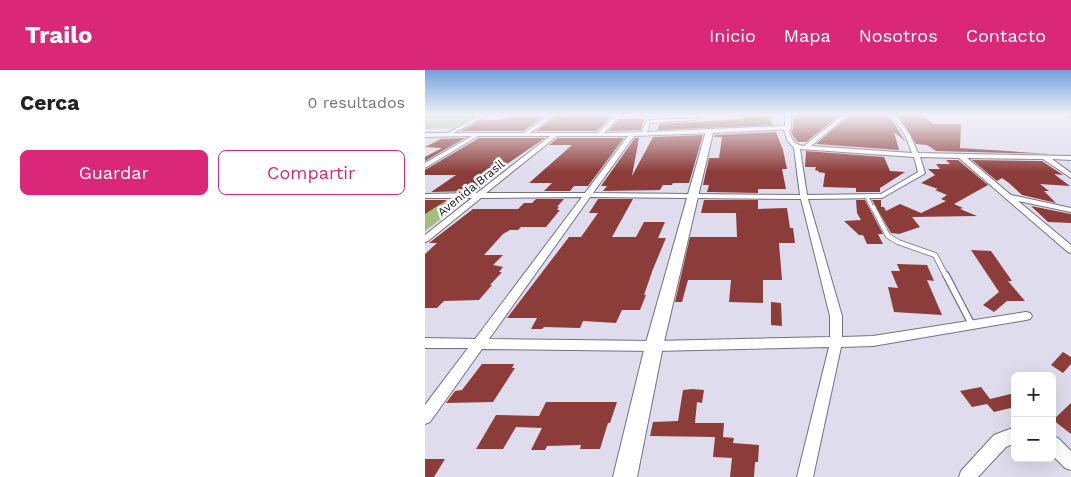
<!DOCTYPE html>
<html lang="es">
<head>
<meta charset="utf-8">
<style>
  body { margin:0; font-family:"Work Sans",sans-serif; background:#f2f2f2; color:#222 }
  .controls { position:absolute; right:15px; bottom:15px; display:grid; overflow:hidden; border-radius:8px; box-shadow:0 5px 20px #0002 }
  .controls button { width:45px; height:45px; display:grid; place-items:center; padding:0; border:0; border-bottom:1px solid #e0e0e0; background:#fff; color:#222; font:25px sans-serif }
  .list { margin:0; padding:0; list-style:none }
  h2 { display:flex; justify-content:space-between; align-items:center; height:65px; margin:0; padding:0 20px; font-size:21px }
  h2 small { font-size:16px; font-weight:400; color:#767676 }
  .actions { display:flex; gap:10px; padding:15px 20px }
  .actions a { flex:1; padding:11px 0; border:1px solid #db2777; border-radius:8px; text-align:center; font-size:18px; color:#db2777 }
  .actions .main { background:#db2777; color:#fff }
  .map { position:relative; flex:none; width:646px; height:407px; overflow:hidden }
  header { display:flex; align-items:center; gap:30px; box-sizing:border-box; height:70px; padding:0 25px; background:#db2777; color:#fff }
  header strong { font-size:24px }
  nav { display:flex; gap:28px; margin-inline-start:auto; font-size:18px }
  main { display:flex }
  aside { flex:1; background:#fff }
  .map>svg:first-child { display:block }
</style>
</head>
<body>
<header>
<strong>Trailo</strong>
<nav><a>Inicio</a><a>Mapa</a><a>Nosotros</a><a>Contacto</a></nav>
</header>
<main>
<aside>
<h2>Cerca<small>0 resultados</small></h2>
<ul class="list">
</ul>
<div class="actions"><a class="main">Guardar</a><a>Compartir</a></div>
</aside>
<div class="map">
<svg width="646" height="407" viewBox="0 0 646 407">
  <rect width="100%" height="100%" fill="#dfdded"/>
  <!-- green -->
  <g fill="#a2bf7c">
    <path d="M0,45H57L32,58L0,59Z"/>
    <path d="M0,131H31L36,134L0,161Z"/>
  </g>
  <!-- building -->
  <g fill="#8c3d3a">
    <path d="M150,45H188L172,61H111L131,46Z"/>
    <path d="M368,45H415L381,72H373L368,66L366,61L368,59Z"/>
    <path d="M425,45H464L480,71L469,62L474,80L391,74Z"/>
    <path d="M473,45H496L508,54H536L535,78L625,84L511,81L502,75L491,74Z"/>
    <path d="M89,46H120L98,61H36L56,50H73Z"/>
    <path d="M320,46L345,47L348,55L232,60L235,54L316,49Z"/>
    <path d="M219,48L216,60L183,61L195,49Z"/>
    <path d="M351,62L358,80L362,99H357L361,119H333V123L282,122L284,115H278L284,88H294L297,67H289L290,65Z"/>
    <path d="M278,65L264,113H248L247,115H238L235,120L178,121L182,116H176L210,68H214L207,106L228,67Z"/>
    <path d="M40,68L0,91V87L17,78L0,77L16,69Z"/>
    <path d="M54,68H120L76,98H81L51,121L6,122L31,105H0V100Z"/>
    <path d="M133,68H199L163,116H149L145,121H119L127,113H104L147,75H124Z"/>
    <path d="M381,81L459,87L465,101L480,102L455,118V122H431V118L398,117L400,103L393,102L394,101L390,100L391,97H380Z"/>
    <path d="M521,90H533L563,115L529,134L538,138L535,139L552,146L487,147L495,157L474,164L466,163L447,130H456V137H459L461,141L475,134L496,143L521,131L516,129L522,125L510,120L513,119L496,113L510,105L503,99H515L511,94H525Z"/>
    <path d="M547,90L617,91L638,105L629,104L645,116L615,114L624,121H619L631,133L597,125L584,113L577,108L572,111Z"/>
    <path d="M111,129H139L132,137H134L132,140H135L121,157H96L93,160H85L78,164L59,185H78L68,195L78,197L74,202H77L65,215H67L54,230L19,231L12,238H0V184L12,173H4L48,139H93L99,133H107Z"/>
    <path d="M173,129H208L187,167H211L219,152H240L233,168H241L228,199L219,225H221L215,240H197L191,253L158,251L155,258L119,257L117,259H106L112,248H82L144,167H156L173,143H164Z"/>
    <path d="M0,130H22L0,144Z"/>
    <path d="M279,130H333V139L362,138L365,158H368L370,173H354L357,210H338V233L304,232L306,210H263L257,232H250L265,167H312L311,143H276Z"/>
    <path d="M431,130H440L458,164H453L458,174H442L438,165H434L419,151L436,150L432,143Z"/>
    <path d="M606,136L646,144V153L623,152Z"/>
    <path d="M546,180L566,181L587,211H583L600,231H582L569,242L558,235L574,222Z"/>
    <path d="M472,194L502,195L509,211L502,210L517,245L469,242L463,217L473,218L466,201H475Z"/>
    <path d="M346,232L356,233L357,256L346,255Z"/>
    <path d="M638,282L646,287V294L638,303L626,295Z"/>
    <path d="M57,294H89L87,298H90L68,332L21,333L30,321L37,320Z"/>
    <path d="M556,317L565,329L590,323V337L569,342L562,334L547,337L535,321Z"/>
    <path d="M267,319L279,320L277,333L272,332L270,353H299L298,367L309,368L308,373L334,375L333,392H330L329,407H305L307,388L288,387L290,367L225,366L228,352L253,351L258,320Z"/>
    <path d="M121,332H192L185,353H183L175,379H155L156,375L122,376L120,380H106L117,358L91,357L78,379H51L71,345L114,346Z"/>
    <path d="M646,333V364L628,350Z"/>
    <path d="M0,389H20L9,407H0Z"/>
  </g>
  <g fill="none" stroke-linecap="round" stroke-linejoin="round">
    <!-- service-far2 casing -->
    <g stroke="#72717f" stroke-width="4.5">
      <path id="service-far2" d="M442,127L448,139"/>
    </g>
    <!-- service-far1 casing -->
    <g stroke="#72717f" stroke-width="6">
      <path id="service-far1" d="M448,137L463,166L473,172L510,185L521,206"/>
    </g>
    <!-- service casing -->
    <g stroke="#72717f" stroke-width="8">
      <path id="service" d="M521,205L547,255"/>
    </g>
    <!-- minor casing -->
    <g stroke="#72717f" stroke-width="2">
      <g id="minor">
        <path d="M56,45H62L28,63H99L125,45H130L105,63H173L191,45H196L179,63L217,62L221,51L226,50L274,48L272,50L225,53L222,62L285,59L288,61L285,63L209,66L168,123L375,125L369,78L362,70L359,59L366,57L364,61C366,70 370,75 379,76L418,45H423L386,76L487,83L480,65L466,45H471L485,65L493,83L646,86V90L627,89L646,103V108L618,89L542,88L586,125L646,138V142L593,131L646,175V183L643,182L534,88L495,87L500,103L499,104L457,128L383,129L417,246V267L448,266L601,242L605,243L607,246L605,249L601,250L448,276L416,277L388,407H372L404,277L229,281L57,279L5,352L0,354V335L43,278H0V268L50,269L157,127L56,128L3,171L0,172V165L47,128H0V124L52,123L125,66H53L0,98V93L47,66L0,67V63H23ZM132,66H203L160,123H61ZM375,79L489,87L493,102L456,124L382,125ZM165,127L376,129L405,246V267L229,271L64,269Z"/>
        <path d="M643,45H646V47Z"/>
        <path d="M590,357V373L581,377L553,407H534L536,401L569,365Z"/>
        <path d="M627,366L633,368L646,381V400L640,398L627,385Z"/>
      </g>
    </g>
    <!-- tertiary casing -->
    <g stroke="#72717f" stroke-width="2">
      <path id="tertiary" d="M360,45H366V59L288,63L238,276L212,407H188L220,276L281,61L285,59L360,56Z"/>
    </g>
    <!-- service-far2 -->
    <use href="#service-far2" stroke="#fff" stroke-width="3"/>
    <!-- service-far1 -->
    <use href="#service-far1" stroke="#fff" stroke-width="4.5"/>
    <!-- service -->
    <use href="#service" stroke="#fff" stroke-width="5.5"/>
    <!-- minor -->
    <use href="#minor" fill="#fff" fill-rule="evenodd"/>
    <!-- tertiary -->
    <use href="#tertiary" fill="#fff" fill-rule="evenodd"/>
  </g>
  <!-- sky -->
  <linearGradient id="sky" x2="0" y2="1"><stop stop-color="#73a2dc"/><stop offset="0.44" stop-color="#f1f0f7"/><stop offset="1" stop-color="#f1f0f7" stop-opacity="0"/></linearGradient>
  <rect width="646" height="102" fill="url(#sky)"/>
  <g text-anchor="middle" stroke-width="5" stroke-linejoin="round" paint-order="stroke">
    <!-- far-street labels -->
    <g font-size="12" fill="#17171c" stroke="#fff">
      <text transform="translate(46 118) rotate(-39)" y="4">Avenida Brasil</text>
    </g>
  </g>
</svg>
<div class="controls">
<button>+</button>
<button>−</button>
</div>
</div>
</main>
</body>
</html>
